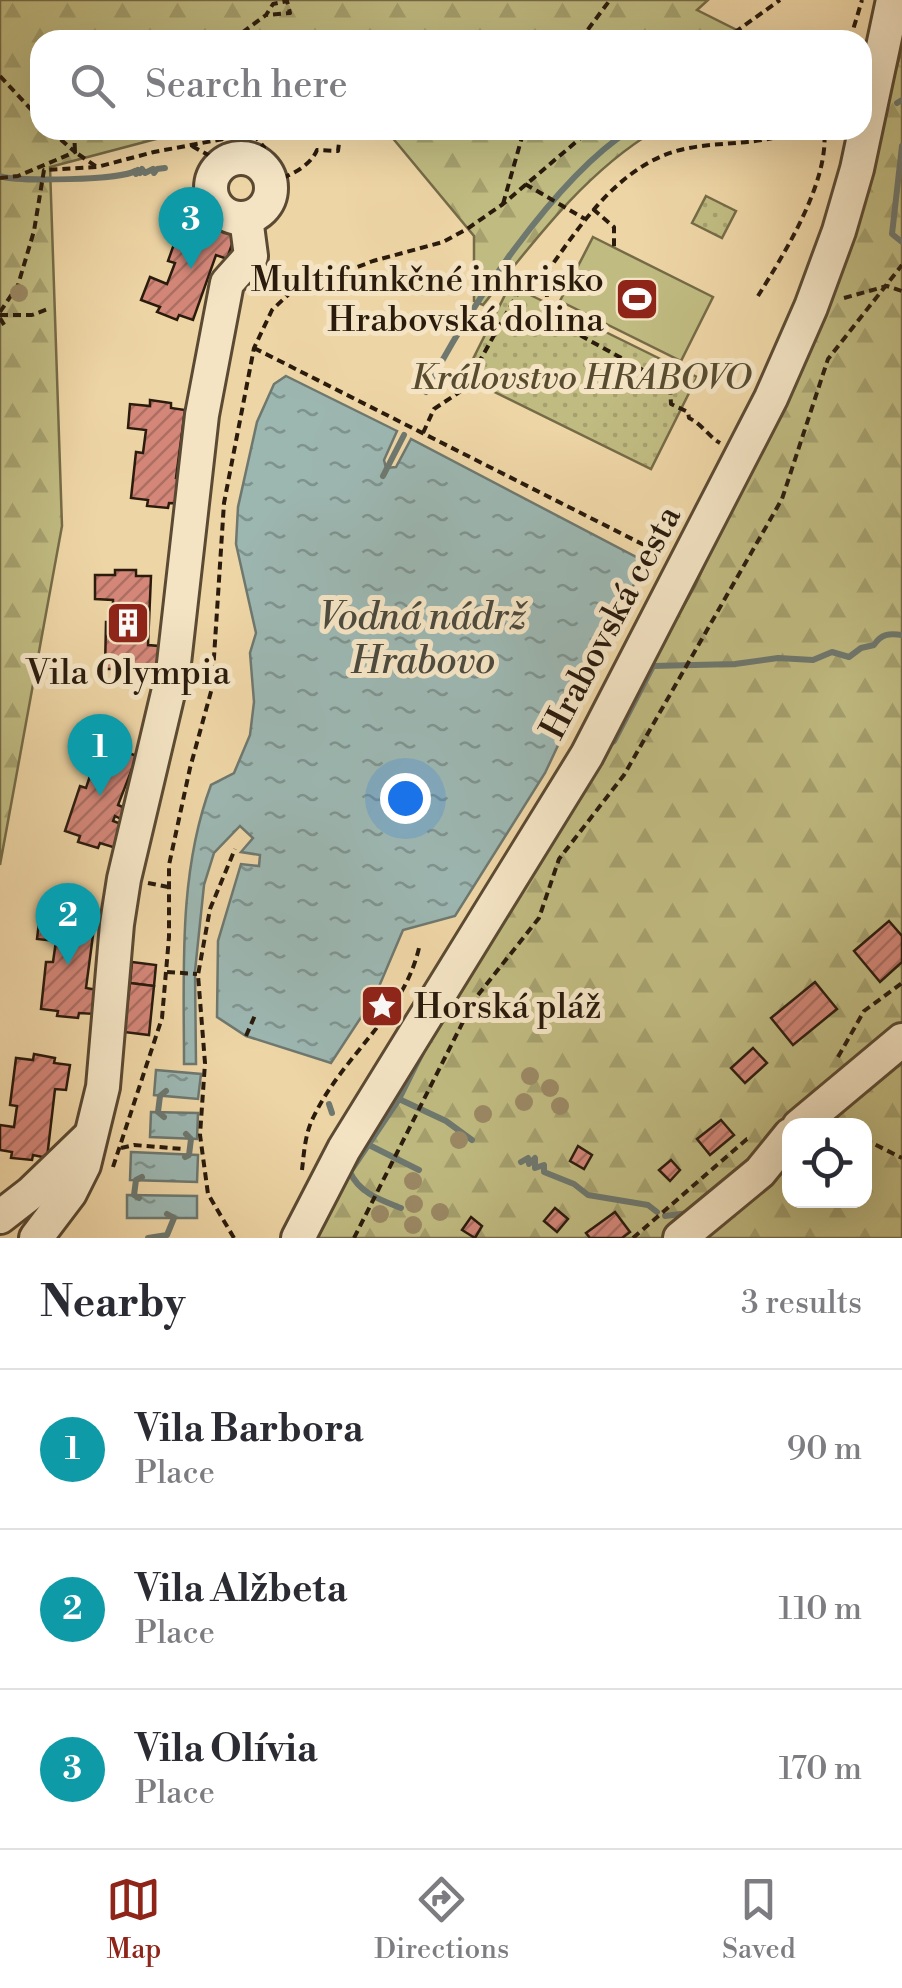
<!DOCTYPE html>
<html lang="en">
<head>
<meta charset="utf-8">
<style>
  body { margin:0; font-family:"Libre Bodoni",serif; background:#f7f7f7; color:#2b2b33 }
  .controls { position:absolute; right:30px; bottom:30px; display:grid; overflow:hidden; border-radius:20px; box-shadow:0 10px 40px #0002 }
  .controls button { width:90px; height:90px; display:grid; place-items:center; padding:0; border:0; border-bottom:2px solid #e1e1e2; background:#fff; color:#2b2b33; font:50px sans-serif }
  .you { position:absolute; left:405px; top:798px; width:35px; height:35px; margin:-25px; border:8px solid #fff; border-radius:50%; background:#1a73e8; box-shadow:0 0 0 15px #1a73e833 }
  .badge { display:grid; place-items:center; width:65px; height:65px; border-radius:50%; background:#8f2418; color:#fff; font-size:32px; font-weight:700 }
  .pin { position:absolute; translate:-50% -82px; filter:drop-shadow(0 2px 5px #0008) }
  .pin::after { content:''; position:absolute; top:52px; width:35px; height:30px; background:inherit; clip-path:polygon(0 0,100% 0,50% 100%) }
  .list { margin:0; padding:0; list-style:none }
  h2 { display:flex; justify-content:space-between; align-items:center; height:130px; margin:0; padding:0 40px; font-size:42px }
  h2 small { font-size:32px; font-weight:400; color:#7c7c81 }
  .list li { display:grid; grid-template-columns:65px 1fr auto; gap:30px; align-items:center; box-sizing:border-box; height:160px; padding:0 40px; border-top:2px solid #e1e1e2 }
  .list b { display:block; font-size:38px; white-space:nowrap }
  .list p { margin:0; font-size:32px; white-space:nowrap; color:#7c7c81 }
  .list em { font-size:32px; font-style:normal; color:#7c7c81 }
  .icon { flex:none; width:55px; height:55px; fill:none; stroke:currentColor; stroke-width:2; stroke-linecap:round; stroke-linejoin:round }
  .map { position:relative; flex:none; width:902px; height:1238px; overflow:hidden }
  .search { position:absolute; background:#fff; box-shadow:0 10px 40px #0002; left:30px; right:30px; top:30px; height:110px; display:flex; align-items:center; gap:25px; box-sizing:border-box; padding:0 35px; border-radius:30px; color:#7c7c81; font-size:38px }
  .sheet { height:610px; background:#fff }
  nav { display:flex; justify-content:space-around; align-items:center; box-sizing:border-box; height:140px; border-top:2px solid #e1e1e2; background:#fff; font-size:28px; color:#7c7c81 }
  nav a { display:grid; justify-items:center; gap:5px }
  nav .on { color:#8f2418 }
  .map>svg:first-child { display:block }
</style>
</head>
<body>
<div class="map">
<svg width="902" height="1238" viewBox="0 0 902 1238">
  <defs>
    <pattern id="green-dots" width="8" height="8" patternUnits="userSpaceOnUse" patternTransform="scale(2.5)"><rect width="8" height="8" fill="#c0bb81"/><path d="M2 2h.1M6 6h.1" fill="none" stroke="#a5a06e" stroke-width="1.8" stroke-linecap="round"/></pattern>
    <pattern id="forest-firs" width="22" height="20" patternUnits="userSpaceOnUse" patternTransform="scale(2.5)"><rect width="22" height="20" fill="#c0bb81"/><path d="M5 1l3.5 6h-7zM16 11l3.5 6h-7z" fill="#a5a06e"/></pattern>
    <pattern id="water-ripples" width="26" height="14" patternUnits="userSpaceOnUse" patternTransform="scale(2.5)"><rect width="26" height="14" fill="#9cb6b0"/><path d="M2 4q2-2 4 0t4 0M15 11q2-2 4 0t4 0" fill="none" stroke="#7f938e"/></pattern>
    <pattern id="building-hatch" width="6" height="6" patternUnits="userSpaceOnUse" patternTransform="scale(2.5)"><rect width="6" height="6" fill="#d48779"/><path d="M-1 1l2-2M0 6l6-6M5 7l2-2" fill="none" stroke="#ac6e62"/></pattern>
  </defs>
  <rect width="100%" height="100%" fill="#eed5a5"/>
  <filter id="stains"><feTurbulence type="fractalNoise" baseFrequency=".002" numOctaves="4"/><feColorMatrix values="0 0 0 0 .2 0 0 0 0 .09 0 0 0 0 .02 0 0 0 .5 -.17"/></filter>
  <radialGradient id="worn" r=".72"><stop offset=".6" stop-color="#630" stop-opacity="0"/><stop offset="1" stop-color="#630" stop-opacity=".3"/></radialGradient>
  <!-- green -->
  <g fill="url(#green-dots)" stroke="#756b47" stroke-width="2.5">
    <path d="M706,196L736,211L722,238L692,223Z"/>
    <path d="M510,285L697,377L651,469L464,377Z"/>
  </g>
  <!-- forest -->
  <g fill="url(#forest-firs)" stroke="#756b47" stroke-width="2.5" fill-rule="evenodd">
    <path d="M0,0H708L697,10L751,37L824,40H40V130H190L50,167L62,526L0,865Z"/>
    <path d="M902,49V1238H318L355,1151L581,787L695,586L835,275ZM790,1126H864V1200H790Z"/>
    <path d="M386,130H656C586,171 533,242 483,305L474,301V236Z"/>
  </g>
  <!-- pitch -->
  <path fill="#c0bb81" stroke="#756b47" stroke-width="2.5" d="M593,237L713,297L681,361L560,301Z"/>
  <!-- water -->
  <g fill="url(#water-ripples)" stroke="#6e786f" stroke-width="2.5">
    <path d="M286,376L397,431L384,460L386,468L396,467L411,439L638,558L643,565L545,773L455,916L403,930L375,996L331,1063L246,1036L217,1017L218,941L241,864L259,866L260,855L241,852L253,838L240,826L214,853L204,885L195,971L196,1064H184C184,972 178,873 211,785L234,773L250,735L254,702L250,653L256,633L236,544L238,507L257,422L274,384Z"/>
    <path d="M156,1070L201,1074L198,1099L154,1095Z"/>
    <path d="M151,1112L198,1113L197,1139L150,1137Z"/>
    <path d="M131,1152L198,1155L197,1182L130,1180Z"/>
    <path d="M127,1195L197,1196V1218H127Z"/>
  </g>
  <g fill="none" stroke-linecap="round" stroke-linejoin="round">
    <!-- stream -->
    <g stroke="#6e786f" stroke-width="6">
      <path d="M897,103L902,100"/>
      <path d="M902,146L892,234L902,242"/>
      <path d="M0,176C15,182 122,180 135,171L136,174L138,170L140,173L142,169L145,173L153,169L154,173L157,169L165,168"/>
      <path d="M426,392C464,313 556,177 630,130"/>
      <path d="M383,476L404,435"/>
      <path d="M607,746L614,741L653,666L735,664L778,658L813,660L832,652L849,657L861,648L874,645C881,634 889,633 902,635"/>
      <path d="M399,1099L446,1121L472,1140"/>
      <path d="M329,1104L332,1113"/>
      <path d="M164,1117L158,1112L160,1096L166,1091"/>
      <path d="M367,1144L419,1170"/>
      <path d="M185,1157L189,1155L191,1139L186,1134"/>
      <path d="M521,1162L528,1158L529,1164L535,1158V1168L544,1165V1172L574,1184L588,1195L648,1205L657,1212"/>
      <path d="M139,1198L134,1195L136,1180L142,1177"/>
      <path d="M401,1208C381,1200 359,1193 350,1172L399,1099L422,1053"/>
      <path d="M665,1216L689,1213"/>
      <path d="M148,1238L167,1235L174,1218L167,1214"/>
    </g>
  </g>
  <!-- building -->
  <g fill="url(#building-hatch)" stroke="#2a1b0d" stroke-width="2.5">
    <path d="M184,216L200,222L202,217L222,224L220,229L235,235L227,259L216,255L193,320L179,315L177,320L157,312L160,307L141,300L150,277L167,284L175,263L168,261Z"/>
    <path d="M150,400L171,403V408L185,410L176,478L188,480L185,504L169,503L168,508L147,506L148,500L131,498L136,452L143,453L146,430L128,428L130,404L150,406Z"/>
    <path d="M115,570H136V576H151L148,645L159,646V670H142V676L121,675V669H105L106,622H113V600L95,599V575H115Z"/>
    <path d="M84,738L103,745L105,739L125,746L123,751L137,756L118,805L125,808L121,819L115,816L113,821L124,825L116,848L100,843L98,848L78,842L80,836L65,831L80,786L86,788L93,767L77,761Z"/>
    <path d="M60,911L81,912V918L95,920L86,988L98,990L95,1014L79,1013L78,1018L57,1016L58,1011L41,1009L46,962H53L56,941L37,939L40,914L59,916Z"/>
    <path d="M889,921L902,936V962L880,982L854,951Z"/>
    <path d="M132,962L156,965L154,986L130,983Z"/>
    <path d="M815,982L837,1009L793,1045L771,1018Z"/>
    <path d="M130,983L154,986L149,1035L124,1032Z"/>
    <path d="M753,1048L767,1063L745,1083L731,1068Z"/>
    <path d="M34,1054L55,1058L54,1063L70,1065L66,1090L55,1089L47,1158L33,1155L32,1160L11,1158L12,1152L0,1150V1125L14,1127L17,1106L10,1105L16,1058L33,1060Z"/>
    <path d="M721,1120L734,1135L710,1155L697,1139Z"/>
    <path d="M578,1146L592,1155L584,1169L570,1161Z"/>
    <path d="M671,1160L680,1170L670,1181L659,1170Z"/>
    <path d="M555,1208L568,1219L557,1232L544,1221Z"/>
    <path d="M615,1212L630,1232L622,1238H590L586,1233Z"/>
    <path d="M471,1217L482,1226L475,1238L462,1230Z"/>
  </g>
  <g fill="none" stroke-linecap="round" stroke-linejoin="round">
    <!-- minor casing -->
    <g stroke="#5b4a33" stroke-width="38">
      <g id="minor">
        <circle cx="241" cy="188" r="30"/>
        <path d="M799,1126L902,1040"/>
        <path d="M0,1217L31,1193L88,1138"/>
        <path d="M36,1238L70,1193L84,1165L103,1087L117,924L124,879L173,672L202,415L227,283L251,256L246,218"/>
        <path d="M298,1238L344,1149L587,755L771,398L811,307L839,231L857,169L893,0"/>
        <path d="M680,1238L760,1172L790,1135"/>
      </g>
    </g>
    <!-- path -->
    <g stroke="#2a1b0d" stroke-width="4" stroke-dasharray="8 5" stroke-linecap="butt">
      <path d="M232,40L266,15L273,4L287,1L290,13L266,15"/>
      <path d="M580,40L610,0"/>
      <path d="M724,40L780,0"/>
      <path d="M850,40L862,0"/>
      <path d="M0,76L40,119"/>
      <path d="M74,130L75,152L97,167"/>
      <path d="M253,134L264,147L257,162"/>
      <path d="M192,146L210,156L217,169"/>
      <path d="M0,178L18,176L75,152L50,130"/>
      <path d="M270,182C288,177 310,167 317,150L338,151L339,143"/>
      <path d="M525,184L585,219"/>
      <path d="M503,204L524,130"/>
      <path d="M593,209L614,227V247"/>
      <path d="M545,276L549,318L670,385L671,404L688,412L689,418C703,425 708,436 720,443"/>
      <path d="M758,296C784,254 830,181 824,130"/>
      <path d="M844,298L887,286L902,291"/>
      <path d="M0,312L18,285L34,231L44,170L97,167L154,152L271,130"/>
      <path d="M0,315H32L48,309"/>
      <path d="M0,318L6,328"/>
      <path d="M254,348L660,553"/>
      <path d="M423,433L434,409L461,391L474,371L519,291L537,283L545,275C581,224 622,160 689,148C725,141 761,146 796,130"/>
      <path d="M148,883L168,887"/>
      <path d="M167,972L197,974"/>
      <path d="M246,1036L256,1013"/>
      <path d="M838,1057L864,1011L902,983"/>
      <path d="M864,1139L902,1158"/>
      <path d="M121,1148L134,1145L183,1149"/>
      <path d="M113,1167L162,1018L169,937V865L190,768L212,688L224,503L254,348L272,310L290,293L373,261L443,242L467,229L503,204L590,130"/>
      <path d="M302,1170C304,1153 305,1134 313,1118C342,1056 403,1016 419,948"/>
      <path d="M234,1238L208,1194L200,1135L205,1063L198,975L210,909L235,849"/>
      <path d="M354,1238L474,1000L539,918L559,859L624,775L782,499L828,359L902,265"/>
      <path d="M633,1238L747,1139H751"/>
    </g>
    <!-- minor -->
    <use href="#minor" stroke="#f4e4c4" stroke-width="32"/>
  </g>
  <!-- trees -->
  <g fill="#9b8965">
    <circle cx="19" cy="293" r="9"/>
    <circle cx="530" cy="1076" r="9"/>
    <circle cx="550" cy="1088" r="9"/>
    <circle cx="524" cy="1102" r="9"/>
    <circle cx="560" cy="1106" r="9"/>
    <circle cx="483" cy="1114" r="9"/>
    <circle cx="459" cy="1140" r="9"/>
    <circle cx="413" cy="1181" r="9"/>
    <circle cx="414" cy="1204" r="9"/>
    <circle cx="440" cy="1212" r="9"/>
    <circle cx="380" cy="1214" r="9"/>
    <circle cx="413" cy="1225" r="9"/>
  </g>
  <!-- icons -->
  <defs>
    <g id="stadium-square" transform="scale(2.25)"><rect x="-9" y="-9" width="18" height="18" rx="4" fill="#8f2418" stroke="#f4e4c4"/><path d="M0-5a6.5 5 0 1 0 0 10a6.5 5 0 1 0 0-10ZM-3.5-1.8h7v3.6h-7Z" fill="#fff"/></g>
    <g id="building-square" transform="scale(2.25)"><rect x="-9" y="-9" width="18" height="18" rx="4" fill="#8f2418" stroke="#f4e4c4"/><path d="M-4-6H4V6H1V3H-1V6H-4ZM-2.5-4.3h1.7v1.8h-1.7ZM.8-4.3h1.7v1.8H.8ZM-2.5-1h1.7V.8h-1.7ZM.8-1h1.7V.8H.8Z" fill="#fff"/></g>
    <g id="sight-square" transform="scale(2.25)"><rect x="-9" y="-9" width="18" height="18" rx="4" fill="#8f2418" stroke="#f4e4c4"/><path d="M0-6L1.8-2.2L6-1.7L2.9 1.2L3.7 5.4L0 3.3L-3.7 5.4L-2.9 1.2L-6-1.7L-1.8-2.2Z" fill="#fff"/></g>
  </defs>
  <g fill-rule="evenodd">
    <use href="#stadium-square" x="637" y="299"/>
    <use href="#building-square" x="128" y="623"/>
    <use href="#sight-square" x="382" y="1006"/>
  </g>
  <g text-anchor="middle" stroke-width="10" stroke-linejoin="round" paint-order="stroke">
    <!-- poi labels -->
    <g font-size="35" fill="#2a1b0d" stroke="#f4e4c4" text-anchor="end">
      <text x="604" y="291">Multifunkčné inhrisko<tspan x="604" dy="40">Hrabovská dolina</tspan></text>
      <text x="128" y="684" text-anchor="middle">Vila Olympia</text>
      <text x="414" y="1018" text-anchor="start">Horská pláž</text>
    </g>
    <!-- park labels -->
    <g font-size="35" font-style="italic" fill="#574b30" stroke="#f4e4c4">
      <text x="581" y="389">Královstvo HRABOVO</text>
    </g>
    <!-- street labels -->
    <g font-size="35" fill="#2a1b0d" stroke="#f4e4c4">
      <text transform="translate(610 622) rotate(-62)" y="12">Hrabovská cesta</text>
    </g>
    <!-- water labels -->
    <g font-size="38" font-style="italic" fill="#4c4a3e" stroke="#f4e4c4">
      <text x="423" y="629">Vodná nádrž<tspan x="423" dy="44">Hrabovo</tspan></text>
    </g>
  </g>
  <rect width="100%" height="100%" filter="url(#stains)"/>
  <rect width="100%" height="100%" fill="url(#worn)"/>
</svg>
<div class="controls">
<button><svg class="icon" aria-label="locate" viewBox="0 0 24 24"><circle cx="12" cy="12" r="6"/><path d="M12 2v4M12 18v4M2 12h4M18 12h4"/></svg></button>
</div>
<div class="you"></div>
<div class="pin badge" style="left:100px;top:796px;background:#0f9aa8">1</div>
<div class="pin badge" style="left:68px;top:965px;background:#0f9aa8">2</div>
<div class="pin badge" style="left:191px;top:269px;background:#0f9aa8">3</div>
<div class="search"><svg class="icon" aria-label="search" viewBox="0 0 24 24"><circle cx="10" cy="10" r="6"/><path d="M15 15l6 6"/></svg>Search here</div>
</div>
<section class="sheet">
<h2>Nearby<small>3 results</small></h2>
<ul class="list">
<li><span class="badge" style="background:#0f9aa8">1</span><div><b>Vila Barbora</b><p>Place</p></div><em>90 m</em></li>
<li><span class="badge" style="background:#0f9aa8">2</span><div><b>Vila Alžbeta</b><p>Place</p></div><em>110 m</em></li>
<li><span class="badge" style="background:#0f9aa8">3</span><div><b>Vila Olívia</b><p>Place</p></div><em>170 m</em></li>
</ul>
</section>
<nav>
<a class="on"><svg class="icon" aria-label="map" viewBox="0 0 24 24"><path d="M3 6l6-2 6 2 6-2v14l-6 2-6-2-6 2zM9 4v14M15 6v14"/></svg>Map</a>
<a><svg class="icon" aria-label="directions" viewBox="0 0 24 24"><path d="M12 3l9 9-9 9-9-9zM9 14v-3h6M13 9l2 2-2 2"/></svg>Directions</a>
<a><svg class="icon" aria-label="saved" viewBox="0 0 24 24"><path d="M7 4h10v16l-5-4-5 4z"/></svg>Saved</a>
</nav>
</body>
</html>
